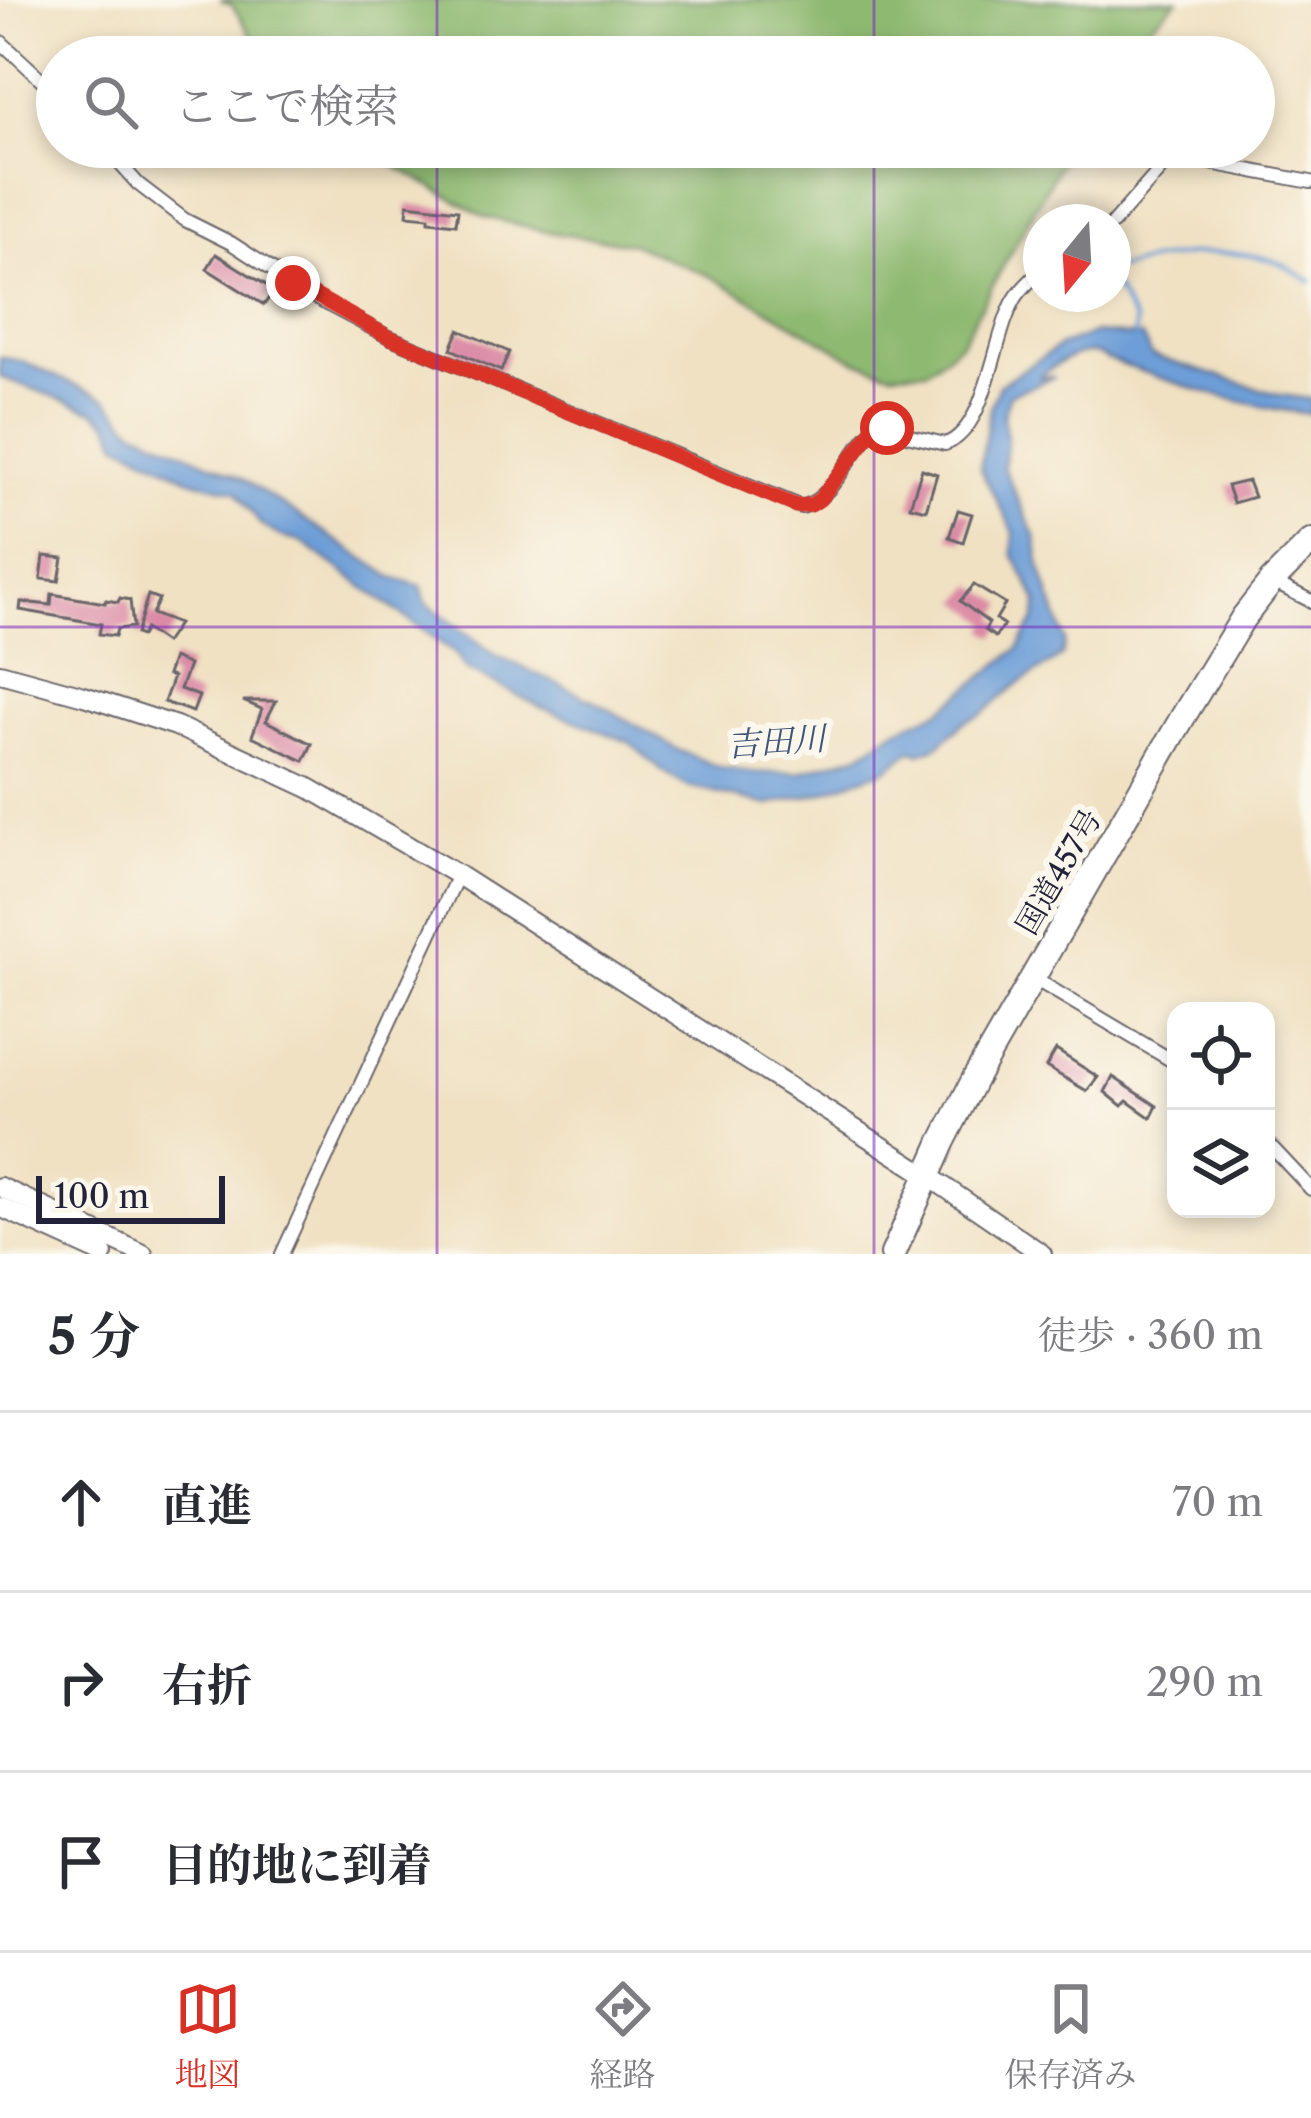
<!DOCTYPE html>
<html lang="ja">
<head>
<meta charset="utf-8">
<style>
  body { margin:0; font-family:"Libre Caslon Text","Noto Serif JP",serif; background:#f2f2f3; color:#2b2b33 }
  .controls { position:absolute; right:36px; bottom:36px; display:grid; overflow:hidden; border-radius:24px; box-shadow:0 6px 18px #0003 }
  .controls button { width:108px; height:108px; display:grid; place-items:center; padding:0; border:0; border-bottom:3px solid #e1e1e2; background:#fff; color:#2b2b33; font:60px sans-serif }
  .compass { position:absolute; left:1023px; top:204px; width:108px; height:108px; border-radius:50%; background:#fff; box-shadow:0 6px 18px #0003; rotate:198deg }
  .scale { position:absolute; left:36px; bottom:30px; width:189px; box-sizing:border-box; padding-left:12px; border:6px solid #22223b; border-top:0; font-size:33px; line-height:42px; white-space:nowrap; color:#22223b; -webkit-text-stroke:9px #fbf7ec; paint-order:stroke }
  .stop { position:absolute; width:36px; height:36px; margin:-27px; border:9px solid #d93025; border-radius:50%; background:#fff }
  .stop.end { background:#d93025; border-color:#fff; box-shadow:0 3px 12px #0008 }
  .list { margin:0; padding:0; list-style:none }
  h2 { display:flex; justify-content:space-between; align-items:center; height:156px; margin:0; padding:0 48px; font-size:51px }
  h2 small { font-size:39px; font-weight:400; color:#7c7c81 }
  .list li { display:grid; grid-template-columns:78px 1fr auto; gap:36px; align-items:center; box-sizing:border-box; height:180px; padding:0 48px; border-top:3px solid #e1e1e2 }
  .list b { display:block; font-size:45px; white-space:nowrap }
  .list em { font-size:39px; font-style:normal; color:#7c7c81 }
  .icon { flex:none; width:66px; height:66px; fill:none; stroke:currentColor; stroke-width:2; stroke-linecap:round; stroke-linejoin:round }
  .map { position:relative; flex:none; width:1311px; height:1254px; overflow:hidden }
  .search { position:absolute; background:#fff; box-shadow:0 6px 18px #0003; left:36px; right:36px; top:36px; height:132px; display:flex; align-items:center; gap:30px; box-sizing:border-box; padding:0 42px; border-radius:66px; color:#7c7c81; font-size:45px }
  .sheet { height:696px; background:#fff }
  nav { display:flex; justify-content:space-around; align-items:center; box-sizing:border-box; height:168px; border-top:3px solid #e1e1e2; background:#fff; font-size:33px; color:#7c7c81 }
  nav a { display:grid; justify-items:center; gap:6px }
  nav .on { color:#d93025 }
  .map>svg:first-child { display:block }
</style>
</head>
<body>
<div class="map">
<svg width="1311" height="1254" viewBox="0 0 1311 1254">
  <rect width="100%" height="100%" fill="#fbf7ec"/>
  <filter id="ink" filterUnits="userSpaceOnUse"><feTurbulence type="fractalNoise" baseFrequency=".00833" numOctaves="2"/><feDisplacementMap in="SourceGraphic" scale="24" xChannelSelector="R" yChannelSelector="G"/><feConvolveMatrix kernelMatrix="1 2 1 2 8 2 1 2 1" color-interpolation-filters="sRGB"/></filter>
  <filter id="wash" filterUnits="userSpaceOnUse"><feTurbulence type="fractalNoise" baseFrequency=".004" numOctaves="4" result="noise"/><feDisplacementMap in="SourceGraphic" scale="48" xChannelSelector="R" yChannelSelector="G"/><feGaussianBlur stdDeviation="2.7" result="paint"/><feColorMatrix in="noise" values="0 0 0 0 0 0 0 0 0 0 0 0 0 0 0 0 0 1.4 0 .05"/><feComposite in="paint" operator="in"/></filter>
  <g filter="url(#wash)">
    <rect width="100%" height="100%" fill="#f0e1c3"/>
    <!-- forest -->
    <g fill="#8eb971" stroke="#586e56" stroke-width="3">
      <path d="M220,0H1178L1127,47L1121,57H265L232,5Z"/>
      <path d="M362,147H1069L961,343L927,370L891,372L857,361L710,276L630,243L558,234L485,217Z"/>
    </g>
    <!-- water -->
    <path fill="#6d9ed7" stroke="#486089" stroke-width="3" d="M1095,333L1142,337L1152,356L1280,395L1311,399V414C1238,406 1175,383 1106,359C1086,344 1057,362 1040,377H1055L1010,394L1003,416L1007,441L1003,467L1036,538L1041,569L1065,640L1062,656L1014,687L981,715L965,721L938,746L920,753L912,750L887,769L821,793L769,805L689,787L663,772L629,742L540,707L464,668L457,655L302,542L282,537L260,524L236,491L194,481L119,443L110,424L94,411L0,377V357L21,361L107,399L133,428L243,479L392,577L421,586L426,603L494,654L597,702L680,751L721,768L758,773L799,772L860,754L898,729L941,710L1018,649L1035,620L1038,602L1013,554L1014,532L980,469L990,408L999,385L1061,345Z"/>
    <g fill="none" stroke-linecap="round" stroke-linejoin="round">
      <!-- stream -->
      <g stroke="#6d9ed7" stroke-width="4.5">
        <path d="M1113,270C1163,256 1227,244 1277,262C1289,266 1299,276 1311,281"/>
        <path d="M1113,285L1135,322V340"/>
      </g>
    </g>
    <g id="blocks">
      <!-- building -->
      <g fill="#db8aa6">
        <path d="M408,204L458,210L456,224L429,221V217L407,215Z"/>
        <path d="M216,254L274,290L264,305L207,269Z"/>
        <path d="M459,330L509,352L501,371L451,349Z"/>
        <path d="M922,469L937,474L926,510L910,506Z"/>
        <path d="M1248,481L1254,497L1233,503L1227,486Z"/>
        <path d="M958,510L972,514L963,542L949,537Z"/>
        <path d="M44,556L63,558L59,581L41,579Z"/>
        <path d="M974,585L1005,604L996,619L1004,625L995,637L985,630L989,623L960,601Z"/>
        <path d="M52,594L105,603L106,600L118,602L120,598L130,600L133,627L117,629L115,636L99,634L101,624L20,610L21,602L51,605Z"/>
        <path d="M148,595L159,599L152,614L178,624L165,643L145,629L141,636L136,634Z"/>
        <path d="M173,658L189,665L180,689L199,696L193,712L164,702L173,677L167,675Z"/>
        <path d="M243,701H276L266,721L312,744L304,761L252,736L262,709Z"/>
        <path d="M1056,1050L1098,1077L1087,1091L1046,1067Z"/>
        <path d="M1113,1077L1157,1106L1151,1118L1127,1101L1122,1106L1105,1092Z"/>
      </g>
    </g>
  </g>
  <g filter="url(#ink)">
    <use href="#blocks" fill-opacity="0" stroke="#6a656b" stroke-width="3"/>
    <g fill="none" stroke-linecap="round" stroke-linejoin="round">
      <!-- street casing -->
      <g stroke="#6a656b" stroke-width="16">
        <g id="street">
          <path d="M0,41L57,94"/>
          <path d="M105,147L138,184L185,220L231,243L319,300L389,337L802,507C837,497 849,449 877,428L945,444C988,430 993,335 1015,299C1021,288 1033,279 1041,270"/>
          <path d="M1113,223L1164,165L1179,157L1311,182"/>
          <path d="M1273,582L1311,601"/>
          <path d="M1033,978L1176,1063"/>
          <path d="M1266,1141L1311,1189"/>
          <path d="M282,1254L458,875"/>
        </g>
      </g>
      <!-- secondary casing -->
      <g stroke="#6a656b" stroke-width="22">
        <g id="secondary">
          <path d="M0,673L84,696L176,726L309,788L458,875L927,1175L1042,1254"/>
          <path d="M0,1187L143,1254"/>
          <path d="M0,1207L103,1254"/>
        </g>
      </g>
      <!-- highway casing -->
      <g stroke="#6a656b" stroke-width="28">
        <path id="highway" d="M893,1254L943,1141L975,1078L1184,715L1243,618L1272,581L1311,542"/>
      </g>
      <!-- street -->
      <use href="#street" stroke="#fff" stroke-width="12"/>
      <!-- secondary -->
      <use href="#secondary" stroke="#fff" stroke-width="18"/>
      <!-- highway -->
      <use href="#highway" stroke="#fff" stroke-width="24"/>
    </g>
  </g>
  <g fill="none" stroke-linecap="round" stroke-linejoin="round" filter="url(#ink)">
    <!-- route -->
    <path stroke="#d93025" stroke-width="15" d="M293,283L389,337L796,506L811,505L820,499L873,430L887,428"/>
  </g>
  <!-- grid -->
  <path fill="none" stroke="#7b2cbf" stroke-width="3" stroke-opacity="0.55" d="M437,0V57M874,0V57M437,147V1254M874,147V1254M0,627H1311"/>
  <g text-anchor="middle" stroke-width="12" stroke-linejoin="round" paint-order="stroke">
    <!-- street labels -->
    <g font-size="30" fill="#22223b" stroke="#fbf7ec">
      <text transform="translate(1059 872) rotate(-60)" y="10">国道457号</text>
    </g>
    <!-- water labels -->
    <g font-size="33" font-style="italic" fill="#405479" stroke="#fbf7ec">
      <text transform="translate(776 741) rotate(-4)" y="12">吉田川</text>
    </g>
  </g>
</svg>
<div class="controls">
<button><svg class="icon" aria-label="locate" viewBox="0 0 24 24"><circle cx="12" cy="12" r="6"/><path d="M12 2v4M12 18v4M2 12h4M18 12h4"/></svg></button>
<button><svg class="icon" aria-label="layers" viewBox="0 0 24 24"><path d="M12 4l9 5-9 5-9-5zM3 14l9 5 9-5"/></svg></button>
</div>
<svg class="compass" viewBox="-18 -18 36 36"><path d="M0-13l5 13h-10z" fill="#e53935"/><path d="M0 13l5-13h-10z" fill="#7c7c81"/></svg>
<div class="scale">100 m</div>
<div class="stop" style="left:887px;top:428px"></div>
<div class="stop end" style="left:293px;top:283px"></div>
<div class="search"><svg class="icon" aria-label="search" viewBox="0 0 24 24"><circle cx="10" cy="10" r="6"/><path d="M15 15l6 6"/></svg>ここで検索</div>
</div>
<section class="sheet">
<h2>5 分<small>徒歩 · 360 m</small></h2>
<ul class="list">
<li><svg class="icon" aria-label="ahead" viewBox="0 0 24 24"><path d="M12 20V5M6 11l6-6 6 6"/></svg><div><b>直進</b></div><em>70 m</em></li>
<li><svg class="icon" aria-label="right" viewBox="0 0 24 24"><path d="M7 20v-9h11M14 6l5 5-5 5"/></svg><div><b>右折</b></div><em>290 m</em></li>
<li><svg class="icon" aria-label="arrive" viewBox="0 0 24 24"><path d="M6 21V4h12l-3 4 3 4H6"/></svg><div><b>目的地に到着</b></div></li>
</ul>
</section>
<nav>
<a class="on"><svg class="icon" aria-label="map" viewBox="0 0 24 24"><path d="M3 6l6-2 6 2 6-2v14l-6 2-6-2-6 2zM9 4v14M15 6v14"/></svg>地図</a>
<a><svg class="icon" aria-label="directions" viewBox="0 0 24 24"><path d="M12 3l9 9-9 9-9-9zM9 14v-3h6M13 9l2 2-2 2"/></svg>経路</a>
<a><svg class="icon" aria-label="saved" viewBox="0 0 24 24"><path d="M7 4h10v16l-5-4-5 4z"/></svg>保存済み</a>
</nav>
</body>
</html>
